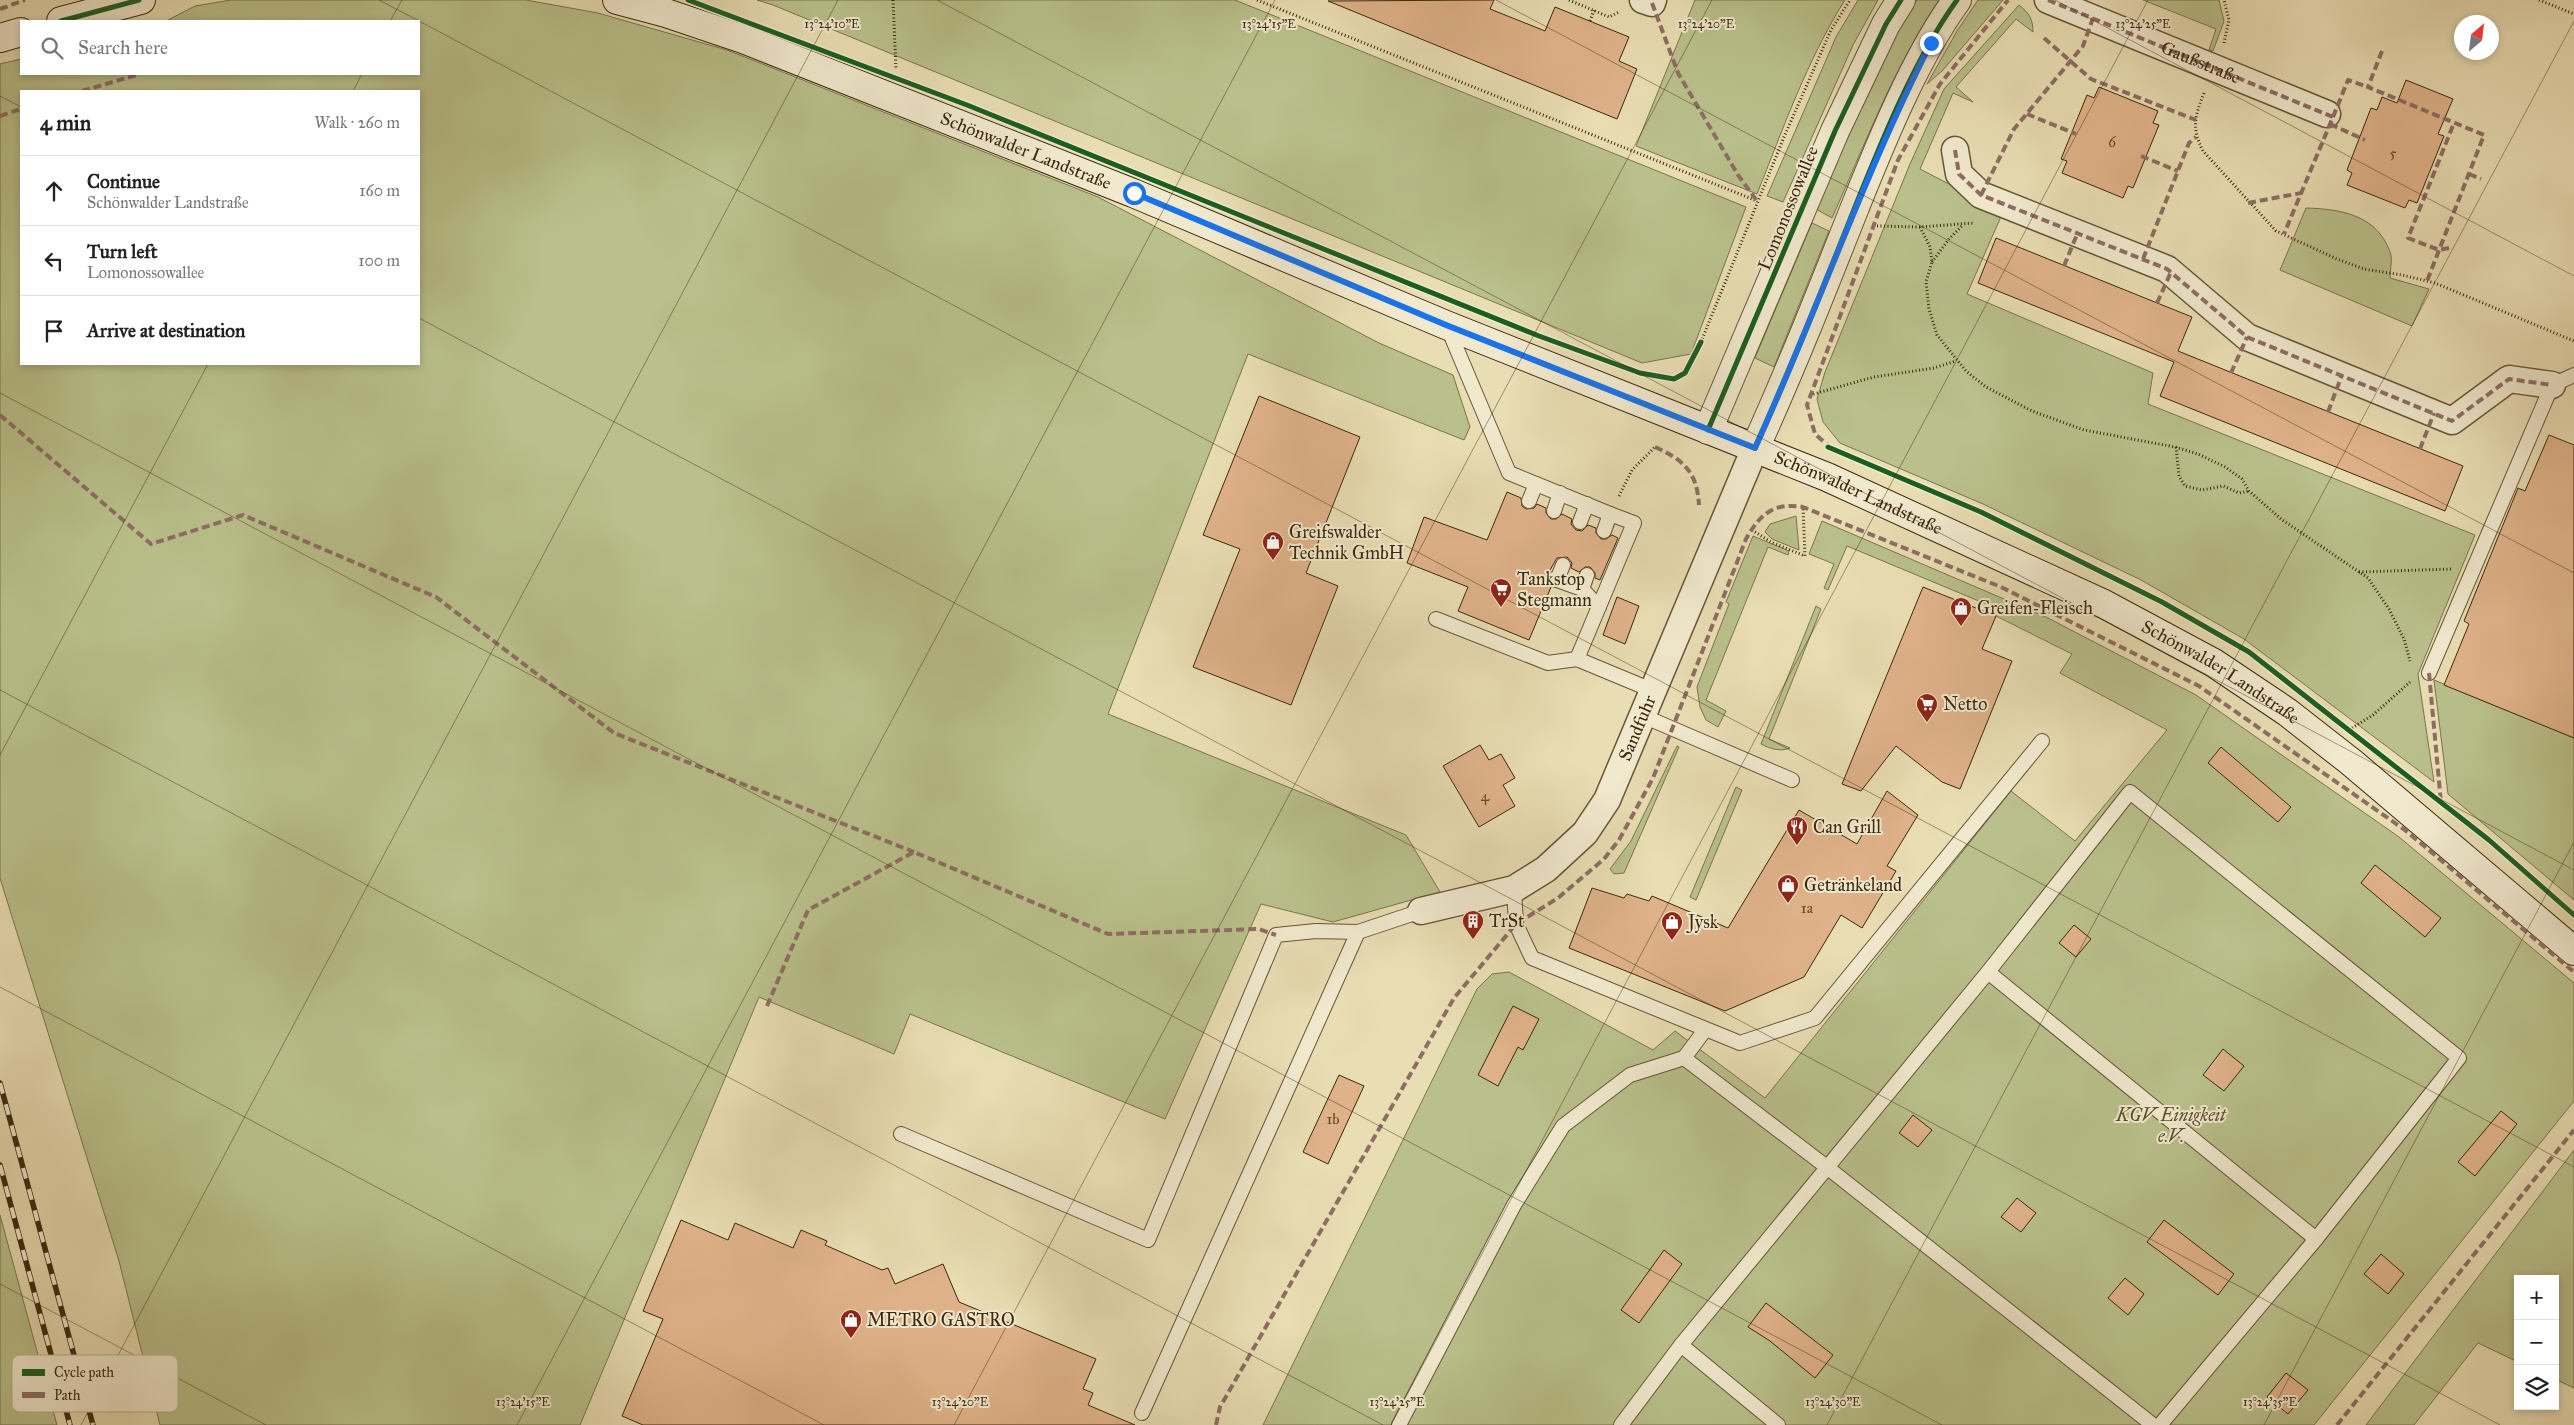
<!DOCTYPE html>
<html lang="en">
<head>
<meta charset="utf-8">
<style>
  body { margin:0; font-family:"IM FELL Great Primer",serif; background:#f6f6f6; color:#222 }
  .controls { position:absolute; right:15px; bottom:15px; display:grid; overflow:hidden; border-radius:0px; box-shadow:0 2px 8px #0003 }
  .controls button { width:45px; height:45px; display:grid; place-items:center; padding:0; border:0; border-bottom:1px solid #e0e0e0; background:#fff; color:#222; font:25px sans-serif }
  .compass { position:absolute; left:2454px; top:15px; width:45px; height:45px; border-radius:50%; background:#fff; box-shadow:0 2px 8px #0003; rotate:28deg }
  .stop { position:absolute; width:15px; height:15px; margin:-11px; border:4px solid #1a73e8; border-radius:50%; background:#fff }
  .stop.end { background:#1a73e8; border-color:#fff; box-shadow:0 1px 5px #0008 }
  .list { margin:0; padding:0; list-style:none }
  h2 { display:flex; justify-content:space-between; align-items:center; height:65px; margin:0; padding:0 20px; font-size:21px }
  h2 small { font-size:16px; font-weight:400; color:#767676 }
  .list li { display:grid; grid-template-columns:32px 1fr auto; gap:15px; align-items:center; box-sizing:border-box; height:70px; padding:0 20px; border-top:1px solid #e0e0e0 }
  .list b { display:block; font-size:19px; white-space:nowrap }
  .list p { margin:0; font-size:16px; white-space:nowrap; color:#767676 }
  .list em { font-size:16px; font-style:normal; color:#767676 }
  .icon { flex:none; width:28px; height:28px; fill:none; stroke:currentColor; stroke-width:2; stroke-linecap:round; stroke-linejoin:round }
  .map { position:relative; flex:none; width:2574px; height:1425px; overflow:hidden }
  .search { position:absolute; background:#fff; box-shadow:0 2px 8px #0003; left:20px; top:20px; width:400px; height:55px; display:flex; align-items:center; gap:12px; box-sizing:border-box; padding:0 18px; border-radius:0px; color:#767676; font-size:19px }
  .panel { position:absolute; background:#fff; box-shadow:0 2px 8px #0003; left:20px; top:90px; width:400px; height:275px; border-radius:0px }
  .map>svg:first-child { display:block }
</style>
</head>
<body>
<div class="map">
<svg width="2574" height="1425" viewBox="0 0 2574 1425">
  <rect width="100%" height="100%" fill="#e9ddb3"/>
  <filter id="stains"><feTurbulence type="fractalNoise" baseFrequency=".004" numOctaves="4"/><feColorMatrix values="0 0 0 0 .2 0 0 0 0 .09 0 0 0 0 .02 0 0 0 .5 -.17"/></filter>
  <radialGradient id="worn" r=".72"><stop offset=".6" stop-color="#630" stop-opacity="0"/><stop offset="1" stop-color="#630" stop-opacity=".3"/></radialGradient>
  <!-- green -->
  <g fill="#b9c08b" stroke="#7a744c" fill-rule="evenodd">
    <path d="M231,0H526L598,13L727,50L1098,197L1379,343L1453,375L1470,427L1464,440L1248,354L1108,714L1406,835L1440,892L1333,922L1261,904L1165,1119L910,1014L894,1054L759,997L580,1425H160L119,1261L0,878V64L21,59V74H419V21H166L195,6ZM21,91H419V364H21Z"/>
    <path d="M757,0H1235L1746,207L1691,354L1642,363L773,5Z"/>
    <path d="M1695,0H1845C1807,60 1783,129 1757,194L1636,146Z"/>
    <path d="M1858,0H1878L1853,45L1783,202L1767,196L1836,37Z"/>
    <path d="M1917,0H1939C1894,67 1865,144 1832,218L1816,209C1846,138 1875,65 1917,0Z"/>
    <path d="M1978,0H2003L1942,71L1927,84L1957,31Z"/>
    <path d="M2143,0H2219L2224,21L2213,51L2209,50L2216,29Z"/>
    <path d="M2019,5C2029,13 2033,19 2033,32L2016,19L1956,87L1973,102L1953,93L1920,169L2003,212L1967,294L2153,373L2148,404L2475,535L2418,674L2434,782L2244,639L2141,580L1983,504L1840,443L1823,422L1817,399L1825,372L1910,164L1944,89Z"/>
    <path d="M2306,208C2341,209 2379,215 2391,255C2392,262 2390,271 2390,278L2429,289L2412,326L2280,270Z"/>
    <path d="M1812,223L1829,231L1774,367L1755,358Z"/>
    <path d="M1796,516L1799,550L1772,539L1765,532L1770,524Z"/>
    <path d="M1822,521L2046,617L2196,695L2399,837L2574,983V1101L2314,1425H1263L1477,989L1492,974L1509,972L1653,1050L1675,1031L1765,1098L2011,791L2075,841L2167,730L2060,673L2072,654L1996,616L1998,609L1847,546L1828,590L1824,588L1834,564L1809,554Z"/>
    <path d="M1753,536L1789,551L1788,555L1768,547L1706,700L1726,711L1718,727L1706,720L1700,707L1697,687L1729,604L1726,602Z"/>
    <path d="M1816,606L1821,609L1769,739L1790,748C1780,752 1771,749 1761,744Z"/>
    <path d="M2434,680L2574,738V900L2448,794Z"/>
    <path d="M1677,746L1679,747L1624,873L1614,874L1610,869L1631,841Z"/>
    <path d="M1736,787L1742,790L1696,900L1690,897Z"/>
    <path d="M2574,1150V1388L2555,1379V1279H2518V1362L2478,1343L2414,1425H2366Z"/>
    <path d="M0,1215L57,1425H0Z"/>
  </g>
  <!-- building -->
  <g fill="#dfb289" stroke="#3b280d">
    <path d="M1494,0L1490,9L1545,31L1555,7L1629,37L1619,61L1637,69L1617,119L1328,1Z"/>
    <path d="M2406,80L2453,99L2438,134L2444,136L2417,203L2409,200L2405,208L2347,185L2352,173L2347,170L2371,108L2377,110L2382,97L2397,103Z"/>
    <path d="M2099,87L2158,111L2153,123L2159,125L2133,188L2128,186L2123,198L2062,173L2067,161L2061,159L2087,95L2094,98Z"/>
    <path d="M1996,238L2192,317L2178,351L2463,466L2445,511L2160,396L2174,362L1978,283Z"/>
    <path d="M1259,396L1360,437L1306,573L1338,586L1291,705L1193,667L1240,549L1203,535Z"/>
    <path d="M2549,435L2574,445V738L2444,685L2469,624L2464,621L2518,488L2525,491Z"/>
    <path d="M1507,492L1521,498L1522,506L1526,509L1534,508L1537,504L1546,508V513L1551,519H1556L1562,514L1572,519L1571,524L1576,530L1582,531L1588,525L1596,528V533L1601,539H1606L1612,535L1618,538L1600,580L1595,578V573L1590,567H1585L1579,572L1571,568L1572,563L1567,557L1557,558L1546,577L1547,584L1551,587L1529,640L1458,611L1468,587L1407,563L1424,517L1487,540Z"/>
    <path d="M1923,587L1996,616L1982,649L2012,661L1960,789L1942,782L1896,746L1861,791L1842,784Z"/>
    <path d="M1617,597L1639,606L1625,644L1603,635Z"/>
    <path d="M1480,745L1489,760L1501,754L1515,778L1503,785L1515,806L1479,827L1443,766Z"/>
    <path d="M2221,747L2291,807L2278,822L2208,763Z"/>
    <path d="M1887,791L1918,815L1887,866L1896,871L1862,928L1841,915L1804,977L1725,1011L1569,948L1592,888L1624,898L1627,894L1649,901L1652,896L1728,928L1799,810L1857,844Z"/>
    <path d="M2375,865L2441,918L2425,937L2361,883Z"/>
    <path d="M2074,925L2091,939L2076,957L2059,943Z"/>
    <path d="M1513,1006L1539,1019L1523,1050L1518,1047L1498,1086L1478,1075Z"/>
    <path d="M2223,1049L2244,1066L2224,1091L2203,1075Z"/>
    <path d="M1339,1075L1364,1086L1328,1164L1303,1152Z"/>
    <path d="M2501,1111L2517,1124L2475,1176L2458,1162Z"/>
    <path d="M1913,1115L1932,1130L1918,1147L1899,1133Z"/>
    <path d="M2017,1198L2036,1213L2021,1232L2001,1217Z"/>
    <path d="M681,1220L728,1240L735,1223L793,1248L801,1230L827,1241L825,1245L882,1270L888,1268L895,1284L943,1264L959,1302L1096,1359L1083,1389L1093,1393L1088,1405L1135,1425H643L622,1416L663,1319L643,1311Z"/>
    <path d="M2164,1220L2234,1274L2218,1295L2147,1242Z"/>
    <path d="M1664,1250L1682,1264L1639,1323L1621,1310Z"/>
    <path d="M2381,1254L2404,1274L2388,1294L2364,1274Z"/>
    <path d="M2125,1278L2144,1294L2128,1315L2108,1298Z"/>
    <path d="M1766,1303L1833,1355L1815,1378L1770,1341L1748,1327Z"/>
    <path d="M2286,1373L2308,1390L2288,1414L2267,1397Z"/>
  </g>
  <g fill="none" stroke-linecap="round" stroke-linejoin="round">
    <!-- service casing -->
    <g stroke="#665536" stroke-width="16">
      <g id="service">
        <path d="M1447,326L1509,473L1610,514L1604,531"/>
        <path d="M1529,501L1536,484"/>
        <path d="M1554,511L1560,493"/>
        <path d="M1580,522L1587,504"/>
        <path d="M1587,575L1582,589L1599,607"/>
        <path d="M1554,579L1582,589"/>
        <path d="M1557,580L1563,565"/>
        <path d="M1436,619L1548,663L1577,659L1654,691"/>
        <path d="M1577,659L1634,523L1610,514"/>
        <path d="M2429,673L2552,385L2574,375"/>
        <path d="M1643,716L1792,780"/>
        <path d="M1514,889L1516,924L1532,958L1740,1043L1815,1018L2042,741"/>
        <path d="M1988,972L2316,1239"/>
        <path d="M1684,1058L1828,1168L2153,1425"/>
        <path d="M901,1134L1148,1240L1276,935L1316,931L1358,932L1421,911"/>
        <path d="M1681,1345L1778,1425"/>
        <path d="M1142,1413L1358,932"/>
        <path d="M1399,1425L1514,1205L1563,1126L1630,1075L1684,1058L1705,1030"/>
        <path d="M1621,1425L1681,1345L1988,972L2130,792L2459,1058L2316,1239L2160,1425"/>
      </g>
    </g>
    <!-- minor casing -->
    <g stroke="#665536" stroke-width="29">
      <g id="minor">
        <path d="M1643,0L1652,3L1653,0"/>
        <path id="s1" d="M2048,0L2327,114"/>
        <path d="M1955,150L1959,174L1981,195L2167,269L2247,337L2452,421L2509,379L2552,385"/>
        <path id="s2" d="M1421,911L1514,889L1546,869L1585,833L1607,800L1755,448"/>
      </g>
    </g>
    <!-- tertiary casing -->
    <g stroke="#665536" stroke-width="30">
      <g id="tertiary">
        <path d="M1708,430L1835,131L1886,24L1901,0"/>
        <path d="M1755,448C1791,369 1823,288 1855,207C1882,140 1915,58 1957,0"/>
      </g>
    </g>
    <!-- secondary casing -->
    <g stroke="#3b280d" stroke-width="30">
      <g id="secondary">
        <path id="s3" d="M617,0L666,13L743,39L1133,193L1446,325L1827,477L2104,604L2214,663L2287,712L2351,762L2574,951"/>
        <path d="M61,21L141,0"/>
        <path d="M0,38L21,32"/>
      </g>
    </g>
    <!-- path -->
    <g stroke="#3b280d" stroke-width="3" stroke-dasharray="1 2.5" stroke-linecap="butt">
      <path d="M893,0L896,69"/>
      <path d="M1257,0L1757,201"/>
      <path d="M1569,0L1609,17L1619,12"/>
      <path d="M2539,0L2574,14"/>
      <path d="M1590,21L1594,10"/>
      <path d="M2224,43L2229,20L2224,0"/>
      <path d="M2204,93C2195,116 2191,128 2203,151L2276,231L2337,259L2364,269L2402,275L2435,283L2574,341"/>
      <path d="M1877,226L1920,227L1973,223"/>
      <path d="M1920,227L1930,247L1932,262L1926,282L1929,309L1937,335L1966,371L1986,387L2032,411L2084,430L2175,447L2198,454L2225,467L2242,479L2249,491L2281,519L2368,578L2389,609L2404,639L2410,661"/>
      <path d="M1932,262L1949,239L1963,225"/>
      <path d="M1701,342L1784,137L1831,30L1850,0"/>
      <path d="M1810,395L1874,377L1934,368L1956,361"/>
      <path d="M2176,447L2179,476L2185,486L2202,490L2223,486L2239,493L2249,491"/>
      <path d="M1619,496L1632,470L1655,447"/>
      <path d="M1752,530L1771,542L1805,556L1803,507"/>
      <path d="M2359,572L2452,569"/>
      <path d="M2352,728L2373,715L2410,682"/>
    </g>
    <!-- service -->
    <use href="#service" stroke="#f1e9ce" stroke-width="14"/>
    <!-- minor -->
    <use href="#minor" stroke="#f1e9ce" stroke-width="26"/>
    <!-- tertiary -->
    <use href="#tertiary" stroke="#f1e9ce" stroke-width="28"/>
    <!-- secondary -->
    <use href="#secondary" stroke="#f1e9ce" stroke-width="28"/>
    <!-- rail casing -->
    <g stroke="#3b280d" stroke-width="5.5">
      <g id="rail">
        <path d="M0,1083L93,1425"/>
        <path d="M0,1165L70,1425"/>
      </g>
    </g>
    <!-- rail -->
    <use href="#rail" stroke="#f1e9ce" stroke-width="4" stroke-dasharray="11" stroke-linecap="butt"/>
    <!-- quiet -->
    <g stroke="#8d6e63" stroke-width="4" stroke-dasharray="8 4" stroke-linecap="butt">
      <path d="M2048,0L2333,117L2284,234"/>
      <path d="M1652,3L1678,73L1738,175L1757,201"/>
      <path d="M0,9L25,0"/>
      <path d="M2044,38L2091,79L2196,120"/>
      <path d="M2382,51L2368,87L2484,135L2427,281"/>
      <path d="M82,91L140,74"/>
      <path d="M2027,114L2076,134"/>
      <path d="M0,116L21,109"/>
      <path d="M2333,117L2348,80L2368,87"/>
      <path d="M2330,124L2365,140"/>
      <path d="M1955,150L1959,174L1981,195L2167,269L2247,337L2452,421L2509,379L2552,385"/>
      <path d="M2141,156L2178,171"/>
      <path d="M2469,174L2481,179"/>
      <path d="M1981,195L2014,129L2083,46L2093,18"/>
      <path d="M2248,203L2301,193"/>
      <path d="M2449,248L2439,250L2408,238L2454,123"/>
      <path d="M2143,259L2189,143L2196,137"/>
      <path d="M2064,266L2078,232"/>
      <path d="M2157,303L2171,272"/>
      <path d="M2231,373L2247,337"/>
      <path d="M2328,412L2342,375"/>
      <path d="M0,415L151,544L243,515L436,597L614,733L914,852"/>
      <path d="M1655,447C1684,460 1697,472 1699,505"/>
      <path d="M1832,449L1815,434L1807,405L1898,160L1940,84L2008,0"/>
      <path d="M2420,449L2434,413"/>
      <path d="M2429,673L2441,803"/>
      <path d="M767,1006L808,910L914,852L1108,934L1259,929L1276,935"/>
      <path d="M1216,1425L1220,1407L1454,998L1516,924L1558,898L1604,859L1619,840L1653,778L1746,539C1760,514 1774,502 1803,507L2001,587L2199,686L2405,830L2574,972"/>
      <path d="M2337,1425L2574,1130"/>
    </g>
    <!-- cycleway casing -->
    <g stroke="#f1e9ce" stroke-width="8">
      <g id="cycleway">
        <path d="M688,0L967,105L1539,336L1640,373L1674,379L1685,373L1701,342"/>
        <path d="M61,21L139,0"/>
        <path d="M1708,430L1835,131L1886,24L1901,0"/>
        <path d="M1828,447L1981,512L2162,602L2249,652L2489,840L2574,915"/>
        <path d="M1755,448C1791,369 1823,288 1855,207C1882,140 1915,58 1957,0"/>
      </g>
    </g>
    <!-- cycleway -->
    <use href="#cycleway" stroke="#1b5e20" stroke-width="5"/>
  </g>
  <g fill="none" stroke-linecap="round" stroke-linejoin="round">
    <!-- route -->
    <path stroke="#1a73e8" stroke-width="6" d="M1134,193L1446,325L1755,448C1816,314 1864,174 1931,43"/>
  </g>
  <!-- ticks -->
  <path fill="none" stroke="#3b280d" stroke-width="1" stroke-opacity="0.45" d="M379,0L419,21M937,0L2574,870M1496,0L2574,573M2055,0L2574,276M390,21L402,0M419,21L2574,1167M353,91L362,74M0,96L21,107M419,318L2500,1425M0,393L1942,1425M0,690L1383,1425M0,755L208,364M0,987L824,1425M0,1284L266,1425M81,1425L838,0M517,1425L1275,0M954,1425L1712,0M1391,1425L2148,0M1827,1425L2574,21M2264,1425L2574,842"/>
  <!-- icons -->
  <defs>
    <g id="shop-pin" transform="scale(1.125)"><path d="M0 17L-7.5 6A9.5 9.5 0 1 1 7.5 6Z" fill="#8f2418" stroke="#f1e9ce"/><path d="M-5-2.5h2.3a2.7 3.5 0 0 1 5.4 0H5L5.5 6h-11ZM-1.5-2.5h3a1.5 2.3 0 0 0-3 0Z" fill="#fff"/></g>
    <g id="supermarket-pin" transform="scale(1.125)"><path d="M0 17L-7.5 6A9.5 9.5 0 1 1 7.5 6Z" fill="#8f2418" stroke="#f1e9ce"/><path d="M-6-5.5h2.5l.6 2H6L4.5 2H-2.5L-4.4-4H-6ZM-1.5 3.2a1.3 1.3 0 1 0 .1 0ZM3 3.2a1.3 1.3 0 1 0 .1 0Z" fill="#fff"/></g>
    <g id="restaurant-pin" transform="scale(1.125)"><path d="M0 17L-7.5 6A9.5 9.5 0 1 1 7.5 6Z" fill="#8f2418" stroke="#f1e9ce"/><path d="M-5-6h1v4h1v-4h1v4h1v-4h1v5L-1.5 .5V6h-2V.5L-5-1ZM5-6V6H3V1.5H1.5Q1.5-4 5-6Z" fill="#fff"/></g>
    <g id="building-pin" transform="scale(1.125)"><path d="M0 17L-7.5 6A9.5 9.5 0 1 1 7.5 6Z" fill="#8f2418" stroke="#f1e9ce"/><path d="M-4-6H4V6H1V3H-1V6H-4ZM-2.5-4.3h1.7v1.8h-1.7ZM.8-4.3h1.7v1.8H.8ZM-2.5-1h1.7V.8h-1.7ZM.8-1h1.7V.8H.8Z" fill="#fff"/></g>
  </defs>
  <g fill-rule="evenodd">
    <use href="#shop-pin" x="1273" y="542"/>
    <use href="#supermarket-pin" x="1501" y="589"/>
    <use href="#shop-pin" x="1961" y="608"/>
    <use href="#supermarket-pin" x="1927" y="704"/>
    <use href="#restaurant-pin" x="1797" y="827"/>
    <use href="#shop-pin" x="1788" y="885"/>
    <use href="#building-pin" x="1473" y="921"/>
    <use href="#shop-pin" x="1672" y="922"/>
    <use href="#shop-pin" x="851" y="1320"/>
  </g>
  <g text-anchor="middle" stroke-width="4" stroke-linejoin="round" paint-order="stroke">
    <!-- number labels -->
    <g font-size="15" fill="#644a2c">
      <text x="2112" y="147">6</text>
      <text x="2393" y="158">5</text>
      <text x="1485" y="801">4</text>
      <text x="1807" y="913">1a</text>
      <text x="1333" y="1124">1b</text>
    </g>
    <!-- street labels -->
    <g font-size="18" fill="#3b280d" stroke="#f1e9ce">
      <text dy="6" stroke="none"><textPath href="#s1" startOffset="165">Gaußstraße</textPath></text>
      <text dy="6" stroke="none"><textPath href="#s3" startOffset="436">Schönwalder Landstraße</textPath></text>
      <text transform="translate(1788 208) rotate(-68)" y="6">Lomonossowallee</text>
      <text dy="6" stroke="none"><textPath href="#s3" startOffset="1336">Schönwalder Landstraße</textPath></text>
      <text dy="6" stroke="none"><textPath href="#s3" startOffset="1741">Schönwalder Landstraße</textPath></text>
      <text dy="6" stroke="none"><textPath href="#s2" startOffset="304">Sandfuhr</textPath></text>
    </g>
    <!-- poi labels -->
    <g font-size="18" fill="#3b280d" stroke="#f1e9ce" text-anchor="start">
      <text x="1289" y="538">Greifswalder<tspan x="1289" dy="21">Technik GmbH</tspan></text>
      <text x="1517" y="585">Tankstop<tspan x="1517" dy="21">Stegmann</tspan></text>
      <text x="1977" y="614">Greifen-Fleisch</text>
      <text x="1943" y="710">Netto</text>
      <text x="1813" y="833">Can Grill</text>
      <text x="1804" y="891">Getränkeland</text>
      <text x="1489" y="927">TrSt</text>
      <text x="1688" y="928">Jysk</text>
      <text x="867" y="1326">METRO GASTRO</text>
    </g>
    <!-- park labels -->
    <g font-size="18" font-style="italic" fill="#5a4e2c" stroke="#f1e9ce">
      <text x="2171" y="1121">KGV Einigkeit<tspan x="2171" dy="21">e.V.</tspan></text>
    </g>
  </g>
  <!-- legend -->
  <rect x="12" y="1355" width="166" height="57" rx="8" fill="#f1e9ce" stroke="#baaf94" stroke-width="1"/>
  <rect x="22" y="1369" width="23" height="7" fill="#1b5e20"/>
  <rect x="22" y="1392" width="23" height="6" fill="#8d6e63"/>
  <g font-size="14" fill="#3b280d">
    <text x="54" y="1377">Cycle path</text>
    <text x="54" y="1400">Path</text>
  </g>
  <g font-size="12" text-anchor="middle" fill="#3b280d" stroke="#f1e9ce" stroke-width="4" stroke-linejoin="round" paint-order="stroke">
    <text x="832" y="28">13°24'10"E</text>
    <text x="1269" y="28">13°24'15"E</text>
    <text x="1706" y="28">13°24'20"E</text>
    <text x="2143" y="28">13°24'25"E</text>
    <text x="523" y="1406">13°24'15"E</text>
    <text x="960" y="1406">13°24'20"E</text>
    <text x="1397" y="1406">13°24'25"E</text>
    <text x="1833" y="1406">13°24'30"E</text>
    <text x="2270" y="1406">13°24'35"E</text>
  </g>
  <rect width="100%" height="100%" filter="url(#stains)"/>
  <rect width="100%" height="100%" fill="url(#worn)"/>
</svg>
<div class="controls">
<button>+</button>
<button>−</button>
<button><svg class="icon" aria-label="layers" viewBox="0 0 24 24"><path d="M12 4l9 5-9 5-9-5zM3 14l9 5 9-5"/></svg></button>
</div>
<svg class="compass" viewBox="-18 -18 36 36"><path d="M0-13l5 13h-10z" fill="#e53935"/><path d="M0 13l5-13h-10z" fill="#767676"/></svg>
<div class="stop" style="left:1134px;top:193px"></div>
<div class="stop end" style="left:1931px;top:43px"></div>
<div class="search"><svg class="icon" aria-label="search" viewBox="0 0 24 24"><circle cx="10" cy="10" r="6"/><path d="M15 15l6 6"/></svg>Search here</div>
<section class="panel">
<h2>4 min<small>Walk · 260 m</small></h2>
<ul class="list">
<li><svg class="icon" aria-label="ahead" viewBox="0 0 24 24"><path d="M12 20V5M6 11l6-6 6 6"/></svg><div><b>Continue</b><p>Schönwalder Landstraße</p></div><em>160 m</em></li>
<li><svg class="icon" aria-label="left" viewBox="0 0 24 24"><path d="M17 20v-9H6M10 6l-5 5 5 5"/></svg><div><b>Turn left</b><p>Lomonossowallee</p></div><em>100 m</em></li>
<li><svg class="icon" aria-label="arrive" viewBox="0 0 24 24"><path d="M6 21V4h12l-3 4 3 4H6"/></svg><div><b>Arrive at destination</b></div></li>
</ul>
</section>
</div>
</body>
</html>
